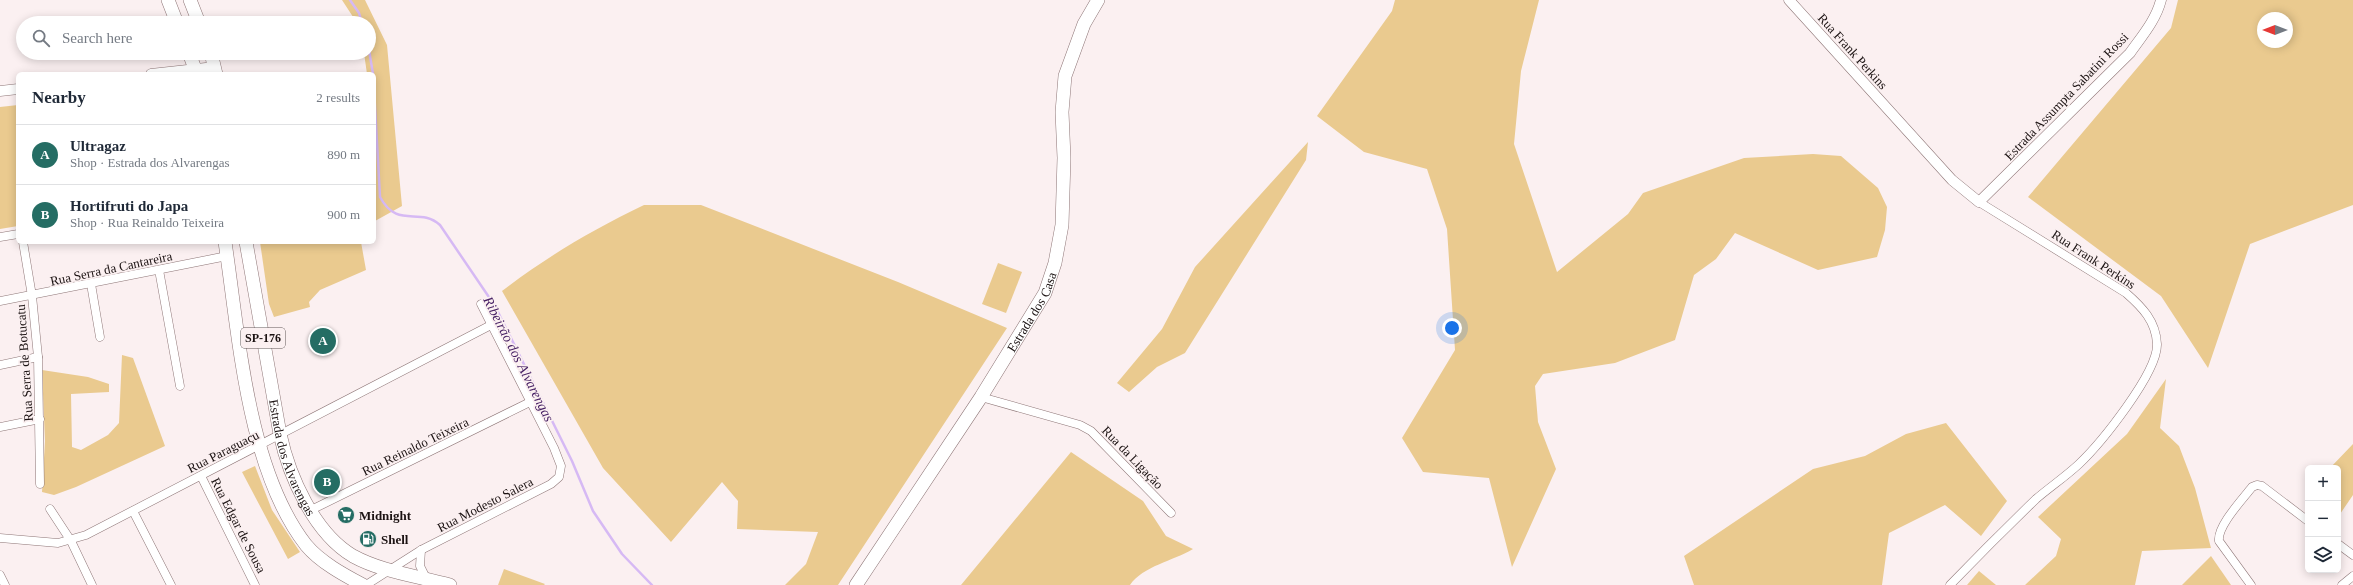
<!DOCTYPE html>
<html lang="en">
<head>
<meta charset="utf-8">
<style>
  body { margin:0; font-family:"Times New Roman",serif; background:#f6f6f7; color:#1f2937 }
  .controls { position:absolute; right:12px; bottom:12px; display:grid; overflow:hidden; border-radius:6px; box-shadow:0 2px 10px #0003 }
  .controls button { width:36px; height:36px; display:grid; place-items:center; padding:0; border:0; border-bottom:1px solid #e0e1e3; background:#fff; color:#1f2937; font:20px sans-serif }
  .compass { position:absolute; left:2257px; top:12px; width:36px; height:36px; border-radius:50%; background:#fff; box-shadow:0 2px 10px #0003; rotate:270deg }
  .you { position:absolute; left:1452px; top:328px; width:14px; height:14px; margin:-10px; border:3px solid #fff; border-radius:50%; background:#1a73e8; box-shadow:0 0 0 6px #1a73e833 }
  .badge { display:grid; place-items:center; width:26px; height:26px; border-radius:50%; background:#256d64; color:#fff; font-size:13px; font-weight:700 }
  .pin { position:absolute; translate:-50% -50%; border:2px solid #fff; box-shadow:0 1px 4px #0006 }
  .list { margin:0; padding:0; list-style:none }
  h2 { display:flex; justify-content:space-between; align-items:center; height:52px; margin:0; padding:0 16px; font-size:17px }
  h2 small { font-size:13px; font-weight:400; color:#747a83 }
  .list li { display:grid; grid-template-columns:26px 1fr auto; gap:12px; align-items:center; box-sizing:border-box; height:60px; padding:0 16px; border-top:1px solid #e0e1e3 }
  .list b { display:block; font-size:15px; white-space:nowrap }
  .list p { margin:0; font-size:13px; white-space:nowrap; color:#747a83 }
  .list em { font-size:13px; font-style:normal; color:#747a83 }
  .icon { flex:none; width:22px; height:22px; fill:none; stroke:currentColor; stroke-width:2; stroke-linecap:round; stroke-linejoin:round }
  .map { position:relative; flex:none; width:2353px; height:585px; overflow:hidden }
  .search { position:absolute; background:#fff; box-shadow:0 2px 10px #0003; left:16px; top:16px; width:360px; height:44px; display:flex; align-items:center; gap:10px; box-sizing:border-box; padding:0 14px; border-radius:22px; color:#747a83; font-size:15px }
  .panel { position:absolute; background:#fff; box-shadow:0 2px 10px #0003; left:16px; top:72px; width:360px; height:172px; border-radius:6px }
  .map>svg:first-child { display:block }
</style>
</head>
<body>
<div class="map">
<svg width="2353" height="585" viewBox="0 0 2353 585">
  <rect width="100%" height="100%" fill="#fbf0f1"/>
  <!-- green -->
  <g fill="#eaca8f" fill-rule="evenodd">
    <path d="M342,0H365L387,45L402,206L375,221L374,74H367L364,53H369V23H357Z"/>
    <path d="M1395,0H1539L1521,71L1514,144L1557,272L1628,214L1643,193L1744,158L1813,154L1841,156L1878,188L1887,207L1885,230L1877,257L1818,270L1735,233L1716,259L1694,275L1675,340L1615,363L1543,374L1535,386L1538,422L1556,469L1512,567L1489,478L1423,472L1402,438L1455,350L1447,229L1427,169L1364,152L1317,116L1392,11Z"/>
    <path d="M2178,0H2353V205L2250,244L2208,368L2161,296L2028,197L2171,28ZM2263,18H2287V42H2263Z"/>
    <path d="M18,105V226L0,229V107Z"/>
    <path d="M1308,142L1306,160L1185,353L1157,367L1129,392L1117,383L1162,329L1195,267Z"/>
    <path d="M644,205H701L898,282L1007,328L838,585H785L806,564L818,532L737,529L738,501L722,482L671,542L603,468L502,291C548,256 592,230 644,205Z"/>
    <path d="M260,242H361L366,270L320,290L309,302L310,307L274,317L269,304Z"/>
    <path d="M998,263L1022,272L1006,313L982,304Z"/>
    <path d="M122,355L133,358L165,446L76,487L54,495L42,492L45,441L42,370L88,377L109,384V392L71,394L72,447L81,450L108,435L119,423Z"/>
    <path d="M2166,379L2160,428L2179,446L2195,488L2211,548L2142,551L2135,585H2025L2056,556L2061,539L2038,517L2127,434Z"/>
    <path d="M1946,423L2007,501L1981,536L1945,505L1889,533L1882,585H1694L1684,556L1813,469L1865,456L1906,434Z"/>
    <path d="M2353,444V495L2338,517V468H2330Z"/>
    <path d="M1071,452L1143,501L1166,536L1193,549C1173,561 1143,566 1130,585H961Z"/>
    <path d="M255,466L272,510L300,552L288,559L242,472Z"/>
    <path d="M2211,556L2231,585H2182Z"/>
    <path d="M504,569L545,584L544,585H498Z"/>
    <path d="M1979,571L1996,585H1967Z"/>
  </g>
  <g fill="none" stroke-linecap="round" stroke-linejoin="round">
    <!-- stream -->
    <g stroke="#d6b9f4" stroke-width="2.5">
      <path d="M350,0L359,13L362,23"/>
      <path d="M369,50L373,74"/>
      <path d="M374,89L380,197C398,230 419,206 440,225L495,306L572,461L593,511L622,554L652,585"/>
    </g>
    <!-- minor casing -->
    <g stroke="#8e7677" stroke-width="9">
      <g id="minor">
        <path d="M0,237L18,234"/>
        <path d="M23,242L32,296L38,357L40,484"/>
        <path d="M159,270L180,386"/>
        <path d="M91,284L100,337"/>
        <path d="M0,301L227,256"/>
        <path d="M0,365L38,357"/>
        <path d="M981,397L1080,425L1091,431L1171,513"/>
        <path d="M0,427L40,419"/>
        <path d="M201,476L255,585"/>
        <path d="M50,509L71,541L92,585"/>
        <path d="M311,510L530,402"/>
        <path d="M133,511L171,585"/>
        <path d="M0,538L58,543L86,535L491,325"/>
        <path d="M2338,544L2353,555"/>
        <path d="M421,550L420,566L426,578"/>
        <path d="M0,575L5,585"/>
        <path d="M366,585L421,550L551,484L559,477L561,466L554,448L481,304"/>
        <path d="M1950,585C1978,556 2007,527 2036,499C2050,487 2065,477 2079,464C2100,444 2158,373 2157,344C2156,321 2142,307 2126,293L1979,202"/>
        <path d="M2251,585L2219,541C2217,526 2243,499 2252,487L2257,485L2262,486L2308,521"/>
        <path d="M2342,585L2353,576"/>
      </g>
    </g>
    <!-- tertiary casing -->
    <g stroke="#8e7677" stroke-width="11">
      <g id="tertiary">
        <path d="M1789,0L1952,180L1979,202L2130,53C2142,36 2156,20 2161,0"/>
        <path d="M151,74L215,67"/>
        <path d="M0,91L18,89"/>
      </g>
    </g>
    <!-- primary casing -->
    <g stroke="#8e7677" stroke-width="14">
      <g id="primary">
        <path d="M168,0L177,23"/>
        <path d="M190,0L199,23"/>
        <path d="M189,53L197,74"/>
        <path d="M211,53L216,74"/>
        <path d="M225,242C239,335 247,469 306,545C320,562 344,575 363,585"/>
        <path id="s1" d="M246,242L280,434C289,476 314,533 353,556C382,572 418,576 450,585"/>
        <path id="s2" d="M856,585L981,397L1045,293L1055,263L1062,225L1064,158L1062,112L1065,76L1084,24L1098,0"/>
      </g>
    </g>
    <!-- minor -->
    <use href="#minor" stroke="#fff" stroke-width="8"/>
    <!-- tertiary -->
    <use href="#tertiary" stroke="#fff" stroke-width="10"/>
    <!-- primary -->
    <use href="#primary" stroke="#fff" stroke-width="13"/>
  </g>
  <!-- icons -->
  <defs>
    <g id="supermarket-disc" transform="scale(0.9)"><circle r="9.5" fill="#256d64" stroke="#fbf0f1"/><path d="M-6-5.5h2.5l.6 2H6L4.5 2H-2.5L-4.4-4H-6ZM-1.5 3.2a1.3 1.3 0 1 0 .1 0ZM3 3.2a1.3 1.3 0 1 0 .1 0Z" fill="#fff"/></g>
    <g id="fuel-disc" transform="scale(0.9)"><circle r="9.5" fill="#256d64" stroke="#fbf0f1"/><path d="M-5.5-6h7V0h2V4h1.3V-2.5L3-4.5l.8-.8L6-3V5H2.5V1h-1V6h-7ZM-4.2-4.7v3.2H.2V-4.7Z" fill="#fff"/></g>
  </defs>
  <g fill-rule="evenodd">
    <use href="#supermarket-disc" x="346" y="515"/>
    <use href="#fuel-disc" x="368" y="539"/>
  </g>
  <g text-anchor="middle" stroke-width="3.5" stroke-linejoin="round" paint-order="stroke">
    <!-- shield labels -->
    <rect fill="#fbf0f1" stroke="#5e5555" stroke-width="1" x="241" y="328" width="44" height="20" rx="3"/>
    <g font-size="12" font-weight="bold" fill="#1b1212">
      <text x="263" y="342">SP-176</text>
    </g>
    <!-- street labels -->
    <g font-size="13" fill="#1b1212" stroke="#fbf0f1">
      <text transform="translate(1853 51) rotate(48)" y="5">Rua Frank Perkins</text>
      <text transform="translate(2066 96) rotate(-46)" y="5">Estrada Assumpta Sabatini Rossi</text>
      <text transform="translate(2094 259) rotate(33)" y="5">Rua Frank Perkins</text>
      <text transform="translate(111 268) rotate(-12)" y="5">Rua Serra da Cantareira</text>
      <text dy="5" stroke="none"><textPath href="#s2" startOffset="325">Estrada dos Casa</textPath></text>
      <text transform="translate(24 363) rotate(-94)" y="5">Rua Serra de Botucatu</text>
      <text transform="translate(415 446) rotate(-26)" y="5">Rua Reinaldo Teixeira</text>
      <text transform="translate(223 451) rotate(-27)" y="5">Rua Paraguaçu</text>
      <text dy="5" stroke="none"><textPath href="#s1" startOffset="221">Estrada dos Alvarengas</textPath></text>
      <text transform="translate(1133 457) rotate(46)" y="5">Rua da Ligação</text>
      <text transform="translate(485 504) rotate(-27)" y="5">Rua Modesto Salera</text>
      <text transform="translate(239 525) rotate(63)" y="5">Rua Edgar de Sousa</text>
    </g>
    <!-- poi labels -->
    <g font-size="13" font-weight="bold" fill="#1b1212" stroke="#fbf0f1" text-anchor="start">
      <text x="359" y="520">Midnight</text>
      <text x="381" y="544">Shell</text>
    </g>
    <!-- water labels -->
    <g font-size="14" font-style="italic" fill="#462064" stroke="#fbf0f1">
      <text transform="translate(519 359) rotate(63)" y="5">Ribeirão dos Alvarengas</text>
    </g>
  </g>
</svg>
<div class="controls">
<button>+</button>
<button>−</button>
<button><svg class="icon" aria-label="layers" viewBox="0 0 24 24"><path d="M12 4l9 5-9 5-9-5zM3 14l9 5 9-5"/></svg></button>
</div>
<svg class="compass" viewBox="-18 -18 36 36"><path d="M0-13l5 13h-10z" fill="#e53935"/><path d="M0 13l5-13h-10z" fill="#747a83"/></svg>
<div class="you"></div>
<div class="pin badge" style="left:323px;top:341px">A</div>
<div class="pin badge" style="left:327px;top:482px">B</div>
<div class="search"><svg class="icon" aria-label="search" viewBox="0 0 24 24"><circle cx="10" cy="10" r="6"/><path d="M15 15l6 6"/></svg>Search here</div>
<section class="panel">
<h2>Nearby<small>2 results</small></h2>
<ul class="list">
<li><span class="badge">A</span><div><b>Ultragaz</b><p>Shop · Estrada dos Alvarengas</p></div><em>890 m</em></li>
<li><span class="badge">B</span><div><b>Hortifruti do Japa</b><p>Shop · Rua Reinaldo Teixeira</p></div><em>900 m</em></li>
</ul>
</section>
</div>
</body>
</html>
